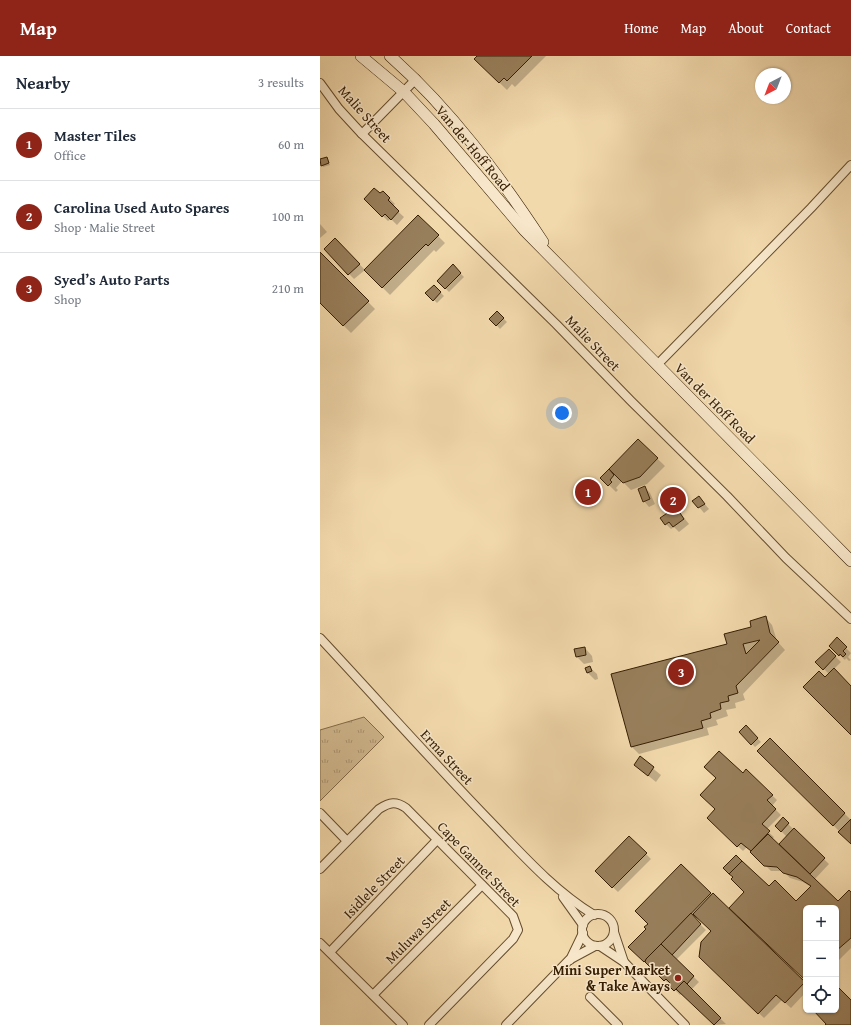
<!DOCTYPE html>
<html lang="en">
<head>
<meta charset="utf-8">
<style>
  body { margin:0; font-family:"Gentium Book Plus",serif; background:#f2f2f3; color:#1f2937 }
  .controls { position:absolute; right:12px; bottom:12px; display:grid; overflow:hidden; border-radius:6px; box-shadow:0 1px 3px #0004 }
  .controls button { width:36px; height:36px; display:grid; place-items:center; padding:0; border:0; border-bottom:1px solid #e0e1e3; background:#fff; color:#1f2937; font:20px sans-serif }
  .compass { position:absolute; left:435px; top:12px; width:36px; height:36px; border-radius:50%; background:#fff; box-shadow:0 1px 3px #0004; rotate:222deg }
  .you { position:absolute; left:242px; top:357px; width:14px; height:14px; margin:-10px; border:3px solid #fff; border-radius:50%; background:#1a73e8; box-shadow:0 0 0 6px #1a73e833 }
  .badge { display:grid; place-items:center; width:26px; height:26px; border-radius:50%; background:#8f2418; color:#fff; font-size:13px; font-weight:700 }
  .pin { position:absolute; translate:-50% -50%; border:2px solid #fff; box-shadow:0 1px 4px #0006 }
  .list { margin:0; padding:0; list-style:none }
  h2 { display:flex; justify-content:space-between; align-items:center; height:52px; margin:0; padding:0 16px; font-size:17px }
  h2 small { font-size:13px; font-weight:400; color:#747a83 }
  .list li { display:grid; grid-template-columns:26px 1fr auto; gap:12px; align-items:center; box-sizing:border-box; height:72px; padding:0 16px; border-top:1px solid #e0e1e3 }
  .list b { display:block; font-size:15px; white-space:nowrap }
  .list p { margin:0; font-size:13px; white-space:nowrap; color:#747a83 }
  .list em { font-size:13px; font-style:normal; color:#747a83 }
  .icon { flex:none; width:22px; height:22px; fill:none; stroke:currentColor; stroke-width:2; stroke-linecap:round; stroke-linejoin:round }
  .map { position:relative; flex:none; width:531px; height:969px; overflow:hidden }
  header { display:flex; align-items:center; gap:24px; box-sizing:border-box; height:56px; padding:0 20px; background:#8f2418; color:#fff }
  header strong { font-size:19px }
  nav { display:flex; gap:22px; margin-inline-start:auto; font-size:14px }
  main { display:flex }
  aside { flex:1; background:#fff }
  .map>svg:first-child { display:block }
</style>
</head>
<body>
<header>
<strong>Map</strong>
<nav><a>Home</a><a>Map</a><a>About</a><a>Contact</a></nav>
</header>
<main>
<aside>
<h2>Nearby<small>3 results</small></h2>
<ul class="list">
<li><span class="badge">1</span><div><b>Master Tiles</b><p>Office</p></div><em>60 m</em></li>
<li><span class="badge">2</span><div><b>Carolina Used Auto Spares</b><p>Shop · Malie Street</p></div><em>100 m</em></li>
<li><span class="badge">3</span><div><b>Syed’s Auto Parts</b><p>Shop</p></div><em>210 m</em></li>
</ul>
</aside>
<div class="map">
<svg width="531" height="969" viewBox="0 0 531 969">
  <defs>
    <pattern id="grass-tufts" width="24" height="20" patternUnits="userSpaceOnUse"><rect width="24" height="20" fill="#d2b98f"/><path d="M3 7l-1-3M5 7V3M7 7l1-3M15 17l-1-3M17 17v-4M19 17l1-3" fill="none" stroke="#ab9673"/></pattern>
  </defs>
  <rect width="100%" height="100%" fill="#f2d9ac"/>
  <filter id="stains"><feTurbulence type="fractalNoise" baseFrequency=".005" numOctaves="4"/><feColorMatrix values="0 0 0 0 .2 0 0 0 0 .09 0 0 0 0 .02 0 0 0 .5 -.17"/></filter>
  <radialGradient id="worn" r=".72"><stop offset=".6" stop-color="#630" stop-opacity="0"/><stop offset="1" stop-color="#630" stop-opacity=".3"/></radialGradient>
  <!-- grass -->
  <path fill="url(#grass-tufts)" stroke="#846c49" d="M44,661L64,681L0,745V674Z"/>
  <!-- shadow -->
  <g fill="#0003">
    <path d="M158,0H226L195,31L192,28L187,34L155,3Z"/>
    <path d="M6,102L10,109L3,111L0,105Z"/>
    <path d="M63,136L75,148L72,150L84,161L77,169L71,163L68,165L45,143L60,139Z"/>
    <path d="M98,160L125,187L116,196L114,194L70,239L45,214Z"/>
    <path d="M0,168L7,176L0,182Z"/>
    <path d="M15,183L45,214L34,223L5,193Z"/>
    <path d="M0,197L55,253L31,277L0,246Z"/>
    <path d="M133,210L144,221L129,236L118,225Z"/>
    <path d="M114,230L124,240L117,247L107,237Z"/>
    <path d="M177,256L187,266L180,273L171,263Z"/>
    <path d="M318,384L345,410L327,428L311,434L302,425L296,432L298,434L296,436L282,422Z"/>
    <path d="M324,431L330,437L335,448L329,451L324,445Z"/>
    <path d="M379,441L389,453L384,457L374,445Z"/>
    <path d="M356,452L369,468L359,476L354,471L351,473L346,468Z"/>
    <path d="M445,561L452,569L457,585L465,594L423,638L425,644L415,647L416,652L406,654L408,660L396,664L398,669L387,672L389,679L319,698L312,691L292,619L408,588Z"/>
    <path d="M517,583L531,597L528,601L531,604L529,605L526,602L525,604L510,590Z"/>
    <path d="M265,592L272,600L273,606L264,608L257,601Z"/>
    <path d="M509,594L521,606L513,614L531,631V678L505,623L509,618L497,606Z"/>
    <path d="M269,611L277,618L278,623L275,624L268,617L266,612Z"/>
    <path d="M426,671L441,686L435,691L421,676Z"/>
    <path d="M450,683L531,764V787L439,695Z"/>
    <path d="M320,702L341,719L336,726L315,709Z"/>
    <path d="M426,715L457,744L452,750L461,759L446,774L454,781L452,783L459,790L467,781L456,770L463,763L509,808L495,823L518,846L531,837V892L516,907V852H486V924L474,913L473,914L486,928V936L471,952L462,944L444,962L380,901L392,875L378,861L375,863L386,874L356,904L379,926L371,934L406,968L394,969L362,937L360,939L340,919L341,917L338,914L336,916L310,891L327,873L361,809L409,854L426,836L449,832L476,846L491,831L483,826L470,822L463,815H451L427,791L423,795L388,762Z"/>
    <path d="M309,781L331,803L298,836L276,815Z"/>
  </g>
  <!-- building -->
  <g fill="#987f5b" stroke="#361e03" fill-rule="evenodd">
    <path d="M157,0H212L187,25L184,22L179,27L154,3Z"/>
    <path d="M7,101L9,107L1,110L0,103Z"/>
    <path d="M54,132L60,137L63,135L70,142L68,144L79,155L71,164L65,158L62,161L44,143Z"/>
    <path d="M98,159L119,179L108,190L106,188L62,232L44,214Z"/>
    <path d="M15,182L40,208L28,219L4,193Z"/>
    <path d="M0,196L49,245L23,270L0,247Z"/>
    <path d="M133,208L141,217L125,233L117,225Z"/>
    <path d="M114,229L121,236L113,245L105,237Z"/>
    <path d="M177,255L184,262L176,270L169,263Z"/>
    <path d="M318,383L338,402L320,421L303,427L289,413Z"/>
    <path d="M289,413L294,419L290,424L292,426L288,430L280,422Z"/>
    <path d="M325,430L330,443L323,446L318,433Z"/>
    <path d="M379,440L385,448L378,452L372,445Z"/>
    <path d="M356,451L364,463L353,471L349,466L345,469L340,462Z"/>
    <path d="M446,560L450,577L459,586L416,630L418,637L408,640L409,645L400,647L401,653L390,657L391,662L381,665L383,672L311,691L291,618L407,588L404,578L431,571L430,565ZM440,584L426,598L423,588Z"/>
    <path d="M517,581L527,591L523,595L526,598L523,601L520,598L519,600L509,590Z"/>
    <path d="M265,591L266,599L256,601L254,593Z"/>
    <path d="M509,593L516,600L503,614L495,606Z"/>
    <path d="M270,610L272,615L267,617L265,612Z"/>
    <path d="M514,612L531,630V679L483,631L499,615L505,621Z"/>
    <path d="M426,669L438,682L431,689L419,676Z"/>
    <path d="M450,682L525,757L513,770L437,695Z"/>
    <path d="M399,695L423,717L426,713L453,739L447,744L456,753L442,768L450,775L431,795L421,787L417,791L387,762L395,753L380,739L396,722L384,711Z"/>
    <path d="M320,700L334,711L328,720L314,709Z"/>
    <path d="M463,761L469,767L461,776L455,770Z"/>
    <path d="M531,763V788L518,776Z"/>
    <path d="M474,772L505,802L490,818L459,788Z"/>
    <path d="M448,778L518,845L529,834L531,836V882L516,895V852H486V925L409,852L424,836L411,823L413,821L409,818L422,805L449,830L455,824L476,845L491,830L477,821L463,817L457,811L444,810L430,796Z"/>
    <path d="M309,780L327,797L292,832L275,815Z"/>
    <path d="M416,799L422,805L409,818L403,812Z"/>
    <path d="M361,808L391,837L324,906L308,891L326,873L324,871L328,868L315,855Z"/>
    <path d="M393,837L485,926L465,947L456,939L438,958L379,901L381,886L391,875L373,858Z"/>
    <path d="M371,857L381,868L352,899L341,888Z"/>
    <path d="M341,888L374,920L367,928L364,925L354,935L348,929L350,927L346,923L344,925L338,919L340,917L332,909L330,911L325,906L326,903Z"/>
    <path d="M364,925L401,962L394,969L356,933Z"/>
    <path d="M516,929L531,944V969H505L506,968L493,954H516Z"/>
  </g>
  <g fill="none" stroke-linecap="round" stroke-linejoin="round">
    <!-- minor casing -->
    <g stroke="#654d2d" stroke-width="10">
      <g id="minor">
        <path d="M0,27L19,53L42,78L236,268L311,345L407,440L466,502L531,563"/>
        <path d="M42,78L96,23"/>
        <path d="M337,309L491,152L531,109"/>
        <path d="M0,582C56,642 110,703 167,762C201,797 232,833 274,859"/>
        <path d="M0,757L27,785"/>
        <path d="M0,813L59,753C70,746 76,745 86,752L193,860L198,874L193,883L109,969"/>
        <path d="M243,841L263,869"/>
        <circle cx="278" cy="874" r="16"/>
        <path d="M294,876L304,906"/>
        <path d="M0,887L83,969"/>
        <path d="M280,890L304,906L365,969"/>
        <path d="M10,896L117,784"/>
        <path d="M250,904L263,877"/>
        <path d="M53,939L162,829"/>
        <path d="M270,941L298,969"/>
        <path d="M186,969L249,904L275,890"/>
      </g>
    </g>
    <!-- secondary casing -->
    <g stroke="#361e03" stroke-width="12">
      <g id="secondary">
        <path d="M41,0L84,36L114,68L205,175L531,505"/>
        <path d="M70,0C130,53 179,119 223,186"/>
      </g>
    </g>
    <!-- minor -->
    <use href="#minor" stroke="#f7e6c9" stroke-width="8"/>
    <!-- secondary -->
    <use href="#secondary" stroke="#f7e6c9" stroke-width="11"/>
  </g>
  <!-- markers -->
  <circle fill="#8f2418" stroke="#f7e6c9" stroke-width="1.5" cx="358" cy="922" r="4"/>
  <g text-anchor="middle" stroke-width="3" stroke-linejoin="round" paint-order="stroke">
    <!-- street labels -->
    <g font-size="14" fill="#361e03" stroke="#f7e6c9">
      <text transform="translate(45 58) rotate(48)" y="5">Malie Street</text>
      <text transform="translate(153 92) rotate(50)" y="5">Van der Hoff Road</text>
      <text transform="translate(273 287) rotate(46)" y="5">Malie Street</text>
      <text transform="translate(395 347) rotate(45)" y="5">Van der Hoff Road</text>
      <text transform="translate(127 701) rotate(47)" y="5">Erma Street</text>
      <text transform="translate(159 808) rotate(46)" y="5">Cape Gannet Street</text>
      <text transform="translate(54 831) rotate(-46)" y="5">Isidlele Street</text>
      <text transform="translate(98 875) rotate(-45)" y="5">Muluwa Street</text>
    </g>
    <!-- poi labels -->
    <g font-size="14" font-weight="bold" fill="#361e03" stroke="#f7e6c9" text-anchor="end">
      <text x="350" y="919">Mini Super Market<tspan x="350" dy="16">&amp; Take Aways</tspan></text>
    </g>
  </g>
  <rect width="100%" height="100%" filter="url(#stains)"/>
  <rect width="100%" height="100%" fill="url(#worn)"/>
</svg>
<div class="controls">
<button>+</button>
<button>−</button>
<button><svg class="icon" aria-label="locate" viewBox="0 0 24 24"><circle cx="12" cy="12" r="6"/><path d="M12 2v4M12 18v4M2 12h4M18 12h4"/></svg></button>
</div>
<svg class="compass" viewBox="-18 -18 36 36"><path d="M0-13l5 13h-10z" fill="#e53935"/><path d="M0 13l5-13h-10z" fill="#747a83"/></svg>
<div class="you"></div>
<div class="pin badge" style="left:268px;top:436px">1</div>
<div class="pin badge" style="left:353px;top:444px">2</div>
<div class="pin badge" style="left:361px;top:616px">3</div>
</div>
</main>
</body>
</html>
